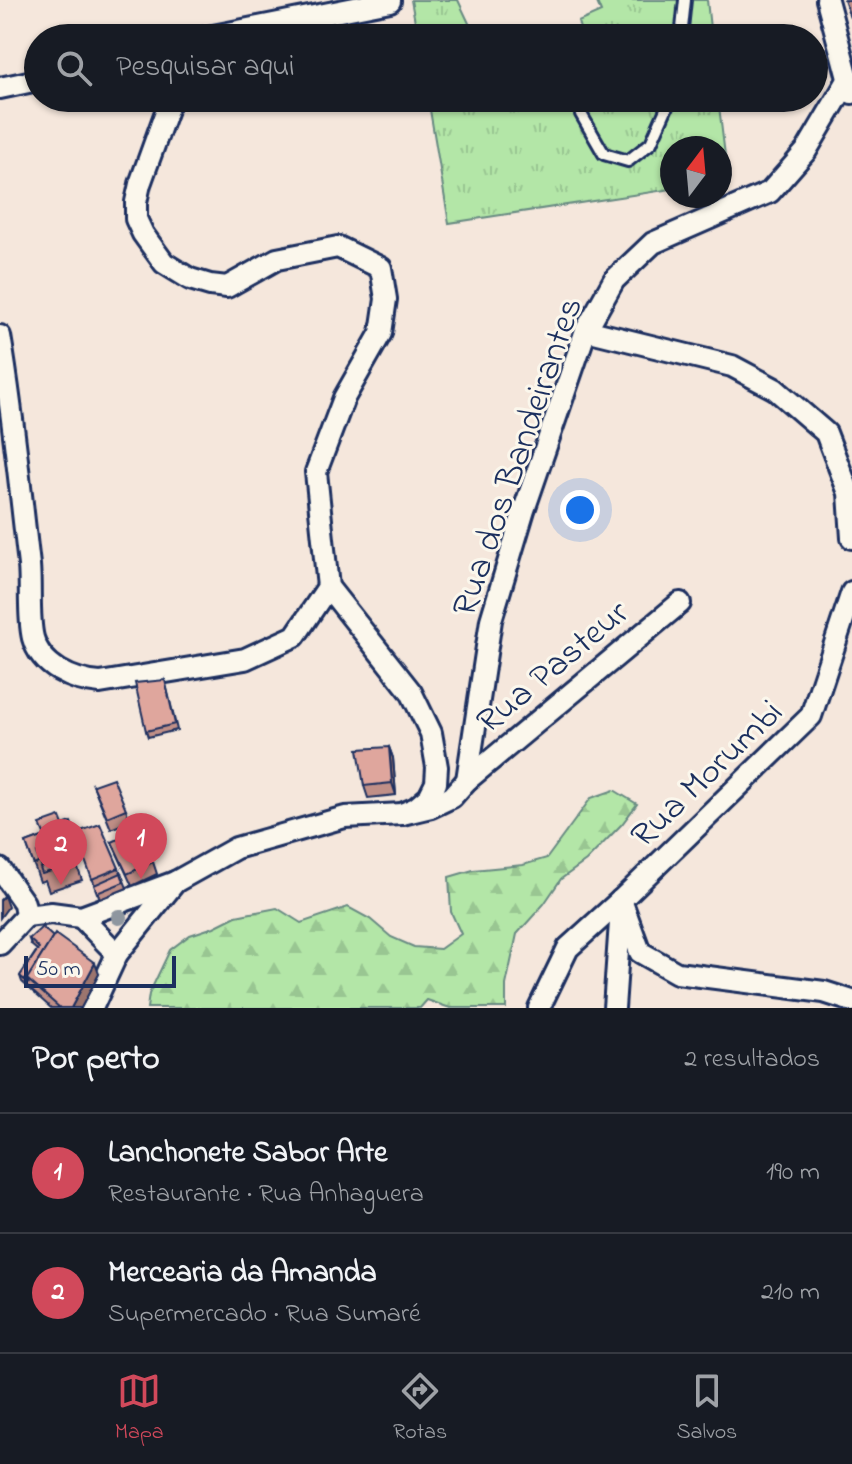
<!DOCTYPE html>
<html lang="pt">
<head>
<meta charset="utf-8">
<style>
  body { margin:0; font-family:"Indie Flower",sans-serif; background:#242831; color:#f1f3f6 }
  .compass { position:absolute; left:660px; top:136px; width:72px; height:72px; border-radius:50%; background:#171b24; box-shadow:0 2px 6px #0004; rotate:16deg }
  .scale { position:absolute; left:24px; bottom:20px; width:152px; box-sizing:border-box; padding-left:8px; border:4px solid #1b2f5e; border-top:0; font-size:22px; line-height:28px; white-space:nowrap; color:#1b2f5e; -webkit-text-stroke:6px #fbf7ec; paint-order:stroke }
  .you { position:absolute; left:580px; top:510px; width:28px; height:28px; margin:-20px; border:6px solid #fff; border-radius:50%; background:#1a73e8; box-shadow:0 0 0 12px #1a73e833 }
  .badge { display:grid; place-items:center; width:52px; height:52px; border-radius:50%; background:#d1495b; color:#fff; font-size:26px; font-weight:700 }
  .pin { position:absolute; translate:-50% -66px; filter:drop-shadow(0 2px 4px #0008) }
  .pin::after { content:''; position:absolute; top:42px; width:28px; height:24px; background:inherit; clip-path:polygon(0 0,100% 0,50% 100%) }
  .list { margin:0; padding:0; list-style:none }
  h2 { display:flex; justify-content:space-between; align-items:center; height:104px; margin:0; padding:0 32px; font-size:34px }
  h2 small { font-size:26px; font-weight:400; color:#9ea1a6 }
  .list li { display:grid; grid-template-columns:52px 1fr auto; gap:24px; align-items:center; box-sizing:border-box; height:120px; padding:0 32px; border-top:2px solid #363941 }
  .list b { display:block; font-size:30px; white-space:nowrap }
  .list p { margin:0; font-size:26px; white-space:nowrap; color:#9ea1a6 }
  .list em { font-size:26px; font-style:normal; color:#9ea1a6 }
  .icon { flex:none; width:44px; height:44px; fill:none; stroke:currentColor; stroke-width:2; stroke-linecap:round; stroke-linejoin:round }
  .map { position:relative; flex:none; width:852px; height:1008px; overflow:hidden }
  .search { position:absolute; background:#171b24; box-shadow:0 2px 6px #0004; left:24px; right:24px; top:24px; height:88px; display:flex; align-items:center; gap:20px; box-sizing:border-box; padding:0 28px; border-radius:44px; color:#9ea1a6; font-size:30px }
  .sheet { height:344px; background:#171b24 }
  nav { display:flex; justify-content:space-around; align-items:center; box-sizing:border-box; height:112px; border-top:2px solid #363941; background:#171b24; font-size:22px; color:#9ea1a6 }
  nav a { display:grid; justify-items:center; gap:4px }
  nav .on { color:#d1495b }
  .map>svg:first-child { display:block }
</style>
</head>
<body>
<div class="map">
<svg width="852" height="1008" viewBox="0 0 852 1008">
  <defs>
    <pattern id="grass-tufts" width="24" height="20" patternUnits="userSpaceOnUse" patternTransform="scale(2)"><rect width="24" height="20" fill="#b3e6a7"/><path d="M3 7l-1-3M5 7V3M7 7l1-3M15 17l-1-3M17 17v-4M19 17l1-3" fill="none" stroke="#99c692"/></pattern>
    <pattern id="forest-firs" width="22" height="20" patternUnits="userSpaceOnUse" patternTransform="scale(2)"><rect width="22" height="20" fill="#b3e6a7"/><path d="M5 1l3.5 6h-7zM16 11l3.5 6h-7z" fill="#99c692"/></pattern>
  </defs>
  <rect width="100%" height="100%" fill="#f5e7dc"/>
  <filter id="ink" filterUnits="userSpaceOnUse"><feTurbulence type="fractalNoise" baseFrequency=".0125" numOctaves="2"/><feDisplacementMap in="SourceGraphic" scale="16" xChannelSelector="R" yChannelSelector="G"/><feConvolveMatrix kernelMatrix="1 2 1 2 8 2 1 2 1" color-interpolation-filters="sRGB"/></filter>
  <g filter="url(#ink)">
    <!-- grass -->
    <g fill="url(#grass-tufts)" stroke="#678a82" stroke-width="2">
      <path d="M411,0H458L476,38H418Z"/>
      <path d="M596,0H707L711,38H583L578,22L601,12Z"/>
      <path d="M428,98H718L728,180L720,182V148H672V189L449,223Z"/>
    </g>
    <!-- forest -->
    <path fill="url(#forest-firs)" stroke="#678a82" stroke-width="2" d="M614,790L637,804L622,824L586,861L561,879L544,904L517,934L506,985V1008H450L427,1000L420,1008H147L149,994L170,950L190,935L214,927L236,916L277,908L301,923L348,907L370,919L391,937L414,947L440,949L461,934L451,912L449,877L473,870L523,865L547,858L591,798Z"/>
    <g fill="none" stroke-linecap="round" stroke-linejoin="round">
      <!-- lane casing -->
      <g stroke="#1b2f5e" stroke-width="16">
        <g id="lane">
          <path d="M681,38L685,0"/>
          <path d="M577,98L581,114L604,154L628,161L651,143L671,98"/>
        </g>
      </g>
      <!-- street casing -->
      <g stroke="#1b2f5e" stroke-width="26">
        <g id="street">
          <path d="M827,0L852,93"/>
          <path d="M203,38L390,1"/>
          <path d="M0,88L38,80"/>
          <path d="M171,98L140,184L136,202V219L143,234L164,263L190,279L210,285L227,287L277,259L338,247L381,268L386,299L381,333L344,398L316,472L328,587L411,692L431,733L437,767L436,783L429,797L416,808L402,814"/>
          <path d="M586,330L732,366L775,389L826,433L849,493L852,538"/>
          <path d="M0,336C13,412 20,489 29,565C31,587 28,618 33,638C41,667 73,681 100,683L245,659L295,636L328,587"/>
          <path d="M467,780L491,620L524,510L586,330L614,280L653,243L770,192L806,151L848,80"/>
          <path d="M0,869L24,903L26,916L51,913L81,917L175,882L236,848L345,817L402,814L431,807L452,797L467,780L680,603"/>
          <path d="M621,900L640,952L677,973L824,992L852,1001"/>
          <path d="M81,917L117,954"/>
          <path d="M0,944L26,916"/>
          <path d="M92,1008L117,954L175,882"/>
          <path d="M539,1008L568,948L621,900L811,716L852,592"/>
          <path d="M614,1008L621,908"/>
        </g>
      </g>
      <!-- lane -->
      <use href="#lane" stroke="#fbf7ec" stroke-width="10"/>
      <!-- street -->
      <use href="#street" stroke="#fbf7ec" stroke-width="20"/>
    </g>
    <!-- trees -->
    <circle fill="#8e969f" cx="119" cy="917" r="8"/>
    <!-- wall -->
    <g fill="#c08f87" stroke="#1b2f5e" stroke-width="2">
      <path d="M844,0H852V17H850Z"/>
      <path d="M165,680L177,730L148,737L146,731Z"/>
      <path d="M389,747L393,758L396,795L368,798L364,786Z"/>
      <path d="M93,785L126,809L130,821L111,829Z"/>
      <path d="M63,825L75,833L119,868L127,888L100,899L79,843L70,846L82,880L49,891L45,880L40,882L26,843L45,836Z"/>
      <path d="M112,842L153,862L157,874L132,886Z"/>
      <path d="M29,939L99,974L81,1008H51L22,982L20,976L37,950L31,945Z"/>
    </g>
    <!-- shaded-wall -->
    <g fill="#9c746e" stroke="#1b2f5e" stroke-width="2">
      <path d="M389,747L393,758L396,795L392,783Z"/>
      <path d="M4,896L8,907L0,918V900Z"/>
      <path d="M95,963L99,974L81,1008H71Z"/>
    </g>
    <!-- building -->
    <g fill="#dfa69d" stroke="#1b2f5e" stroke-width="2">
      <path d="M165,680L175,724L146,731L135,683Z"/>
      <path d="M389,747L392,783L364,786L358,749Z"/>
      <path d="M113,778L126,809L107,817L93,785Z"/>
      <path d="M60,817L67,835L64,829L45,836L40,824Z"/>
      <path d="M71,822L77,838L69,840L63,825Z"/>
      <path d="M100,824L119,868L92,879L75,833Z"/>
      <path d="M64,829L76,863L42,874L40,868L66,860L61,844L37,853L40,862L34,865L26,843Z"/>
      <path d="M136,831L153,862L127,874L112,842Z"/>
      <path d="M65,855L66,860L42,867L41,864Z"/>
      <path d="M121,873L124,882L97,893L94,885Z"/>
      <path d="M42,927L53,937L27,979L29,984L20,976L39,948L29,939Z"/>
      <path d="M55,934L95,963L71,1008H60L27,979Z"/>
    </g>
  </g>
  <g text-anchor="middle" stroke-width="6" stroke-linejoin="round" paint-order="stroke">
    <!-- street labels -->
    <g font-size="36" fill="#1b2f5e" stroke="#fbf7ec">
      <text transform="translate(515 456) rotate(-71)" y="13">Rua dos Bandeirantes</text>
      <text transform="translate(551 665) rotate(-40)" y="13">Rua Pasteur</text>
      <text transform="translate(705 772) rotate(-44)" y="13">Rua Morumbi</text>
    </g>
  </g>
</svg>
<svg class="compass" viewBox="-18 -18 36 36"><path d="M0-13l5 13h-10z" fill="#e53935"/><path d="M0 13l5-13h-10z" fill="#9ea1a6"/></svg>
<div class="scale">50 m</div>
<div class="you"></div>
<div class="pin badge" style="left:141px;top:879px">1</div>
<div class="pin badge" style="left:61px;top:885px">2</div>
<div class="search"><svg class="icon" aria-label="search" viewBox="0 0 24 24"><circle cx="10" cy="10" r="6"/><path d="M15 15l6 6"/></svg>Pesquisar aqui</div>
</div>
<section class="sheet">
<h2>Por perto<small>2 resultados</small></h2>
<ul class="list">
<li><span class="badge">1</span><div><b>Lanchonete Sabor Arte</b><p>Restaurante · Rua Anhaguera</p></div><em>190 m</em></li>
<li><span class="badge">2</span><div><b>Mercearia da Amanda</b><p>Supermercado · Rua Sumaré</p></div><em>210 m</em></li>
</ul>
</section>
<nav>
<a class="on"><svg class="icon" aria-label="map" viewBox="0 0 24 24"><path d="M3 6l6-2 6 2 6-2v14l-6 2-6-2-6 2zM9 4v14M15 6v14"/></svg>Mapa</a>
<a><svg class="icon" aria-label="directions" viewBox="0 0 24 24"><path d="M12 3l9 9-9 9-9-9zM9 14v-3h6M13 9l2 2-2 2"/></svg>Rotas</a>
<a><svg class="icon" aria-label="saved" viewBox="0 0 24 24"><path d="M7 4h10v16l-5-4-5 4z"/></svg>Salvos</a>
</nav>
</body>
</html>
